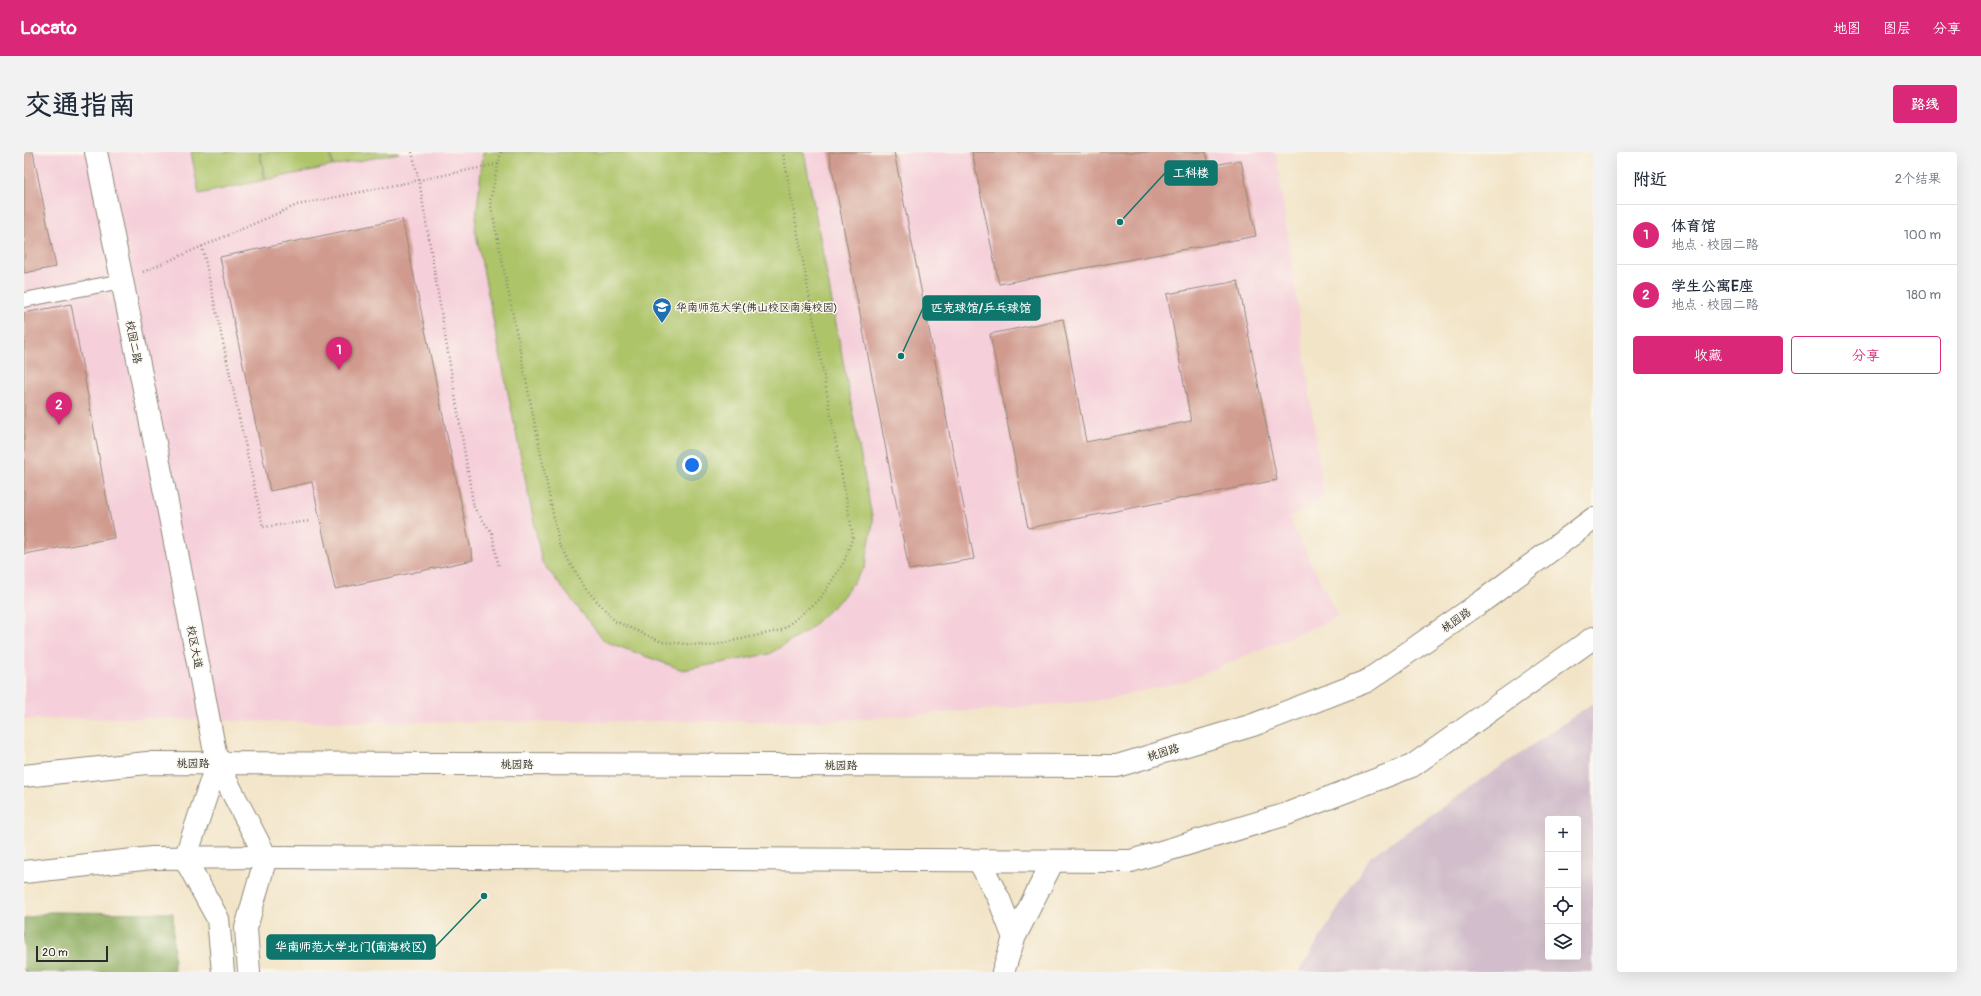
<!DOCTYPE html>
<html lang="zh">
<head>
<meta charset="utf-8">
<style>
  body { margin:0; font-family:Pangolin,"LXGW WenKai TC",sans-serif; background:#f2f2f3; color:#1f2937 }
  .controls { position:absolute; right:12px; bottom:12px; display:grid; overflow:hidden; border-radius:4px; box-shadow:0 4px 16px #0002 }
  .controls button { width:36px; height:36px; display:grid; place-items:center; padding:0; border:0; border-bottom:1px solid #e0e1e3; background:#fff; color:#1f2937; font:20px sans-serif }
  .scale { position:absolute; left:12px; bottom:10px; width:72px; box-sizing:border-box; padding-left:4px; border:2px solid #2b2b2b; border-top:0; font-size:11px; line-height:14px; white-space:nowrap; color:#2b2b2b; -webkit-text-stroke:3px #fbf7ec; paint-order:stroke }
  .you { position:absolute; left:668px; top:313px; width:14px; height:14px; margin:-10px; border:3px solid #fff; border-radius:50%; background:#1a73e8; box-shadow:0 0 0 6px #1a73e833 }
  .badge { display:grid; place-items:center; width:26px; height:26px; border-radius:50%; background:#db2777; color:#fff; font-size:13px; font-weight:700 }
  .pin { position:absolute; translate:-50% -33px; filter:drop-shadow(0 1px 2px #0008) }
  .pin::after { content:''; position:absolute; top:21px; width:14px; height:12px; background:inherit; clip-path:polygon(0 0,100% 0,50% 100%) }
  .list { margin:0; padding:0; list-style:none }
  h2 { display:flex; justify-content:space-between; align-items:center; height:52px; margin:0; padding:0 16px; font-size:17px }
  h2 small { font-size:13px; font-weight:400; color:#747a83 }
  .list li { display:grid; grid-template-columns:26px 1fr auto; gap:12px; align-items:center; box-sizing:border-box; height:60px; padding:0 16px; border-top:1px solid #e0e1e3 }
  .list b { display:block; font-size:15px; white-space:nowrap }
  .list p { margin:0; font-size:13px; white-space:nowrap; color:#747a83 }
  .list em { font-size:13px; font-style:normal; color:#747a83 }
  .actions { display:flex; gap:8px; padding:12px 16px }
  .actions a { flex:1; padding:9px 0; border:1px solid #db2777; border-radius:4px; text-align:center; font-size:14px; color:#db2777 }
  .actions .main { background:#db2777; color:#fff }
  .icon { flex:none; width:22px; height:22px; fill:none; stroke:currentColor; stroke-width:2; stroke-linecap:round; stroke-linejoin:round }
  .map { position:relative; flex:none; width:1569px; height:820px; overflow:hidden; border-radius:4px }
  header { display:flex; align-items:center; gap:24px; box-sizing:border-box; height:56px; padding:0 20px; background:#db2777; color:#fff }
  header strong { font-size:19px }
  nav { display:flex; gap:22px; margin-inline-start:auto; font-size:14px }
  .intro { display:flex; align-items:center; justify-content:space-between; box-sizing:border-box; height:96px; padding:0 24px }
  h1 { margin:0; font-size:28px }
  .button { padding:10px 18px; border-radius:4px; background:#db2777; color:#fff; font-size:14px; font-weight:700 }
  main { display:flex; gap:24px; padding:0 24px }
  aside { flex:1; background:#fff; border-radius:4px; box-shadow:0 4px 16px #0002 }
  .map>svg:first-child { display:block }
</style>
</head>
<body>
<header>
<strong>Locato</strong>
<nav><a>地图</a><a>图层</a><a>分享</a></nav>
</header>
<div class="intro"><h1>交通指南</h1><a class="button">路线</a></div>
<main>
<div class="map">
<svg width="1569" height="820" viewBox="0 0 1569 820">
  <rect width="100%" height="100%" fill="#fbf7ec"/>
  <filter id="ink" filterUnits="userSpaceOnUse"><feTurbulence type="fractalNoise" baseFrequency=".025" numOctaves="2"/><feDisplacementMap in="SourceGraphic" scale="8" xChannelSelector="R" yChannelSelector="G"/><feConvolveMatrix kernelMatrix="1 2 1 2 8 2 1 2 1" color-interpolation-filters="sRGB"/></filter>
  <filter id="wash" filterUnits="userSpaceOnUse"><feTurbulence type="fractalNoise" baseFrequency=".012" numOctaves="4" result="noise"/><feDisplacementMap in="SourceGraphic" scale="16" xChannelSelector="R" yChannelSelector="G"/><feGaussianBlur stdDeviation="0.9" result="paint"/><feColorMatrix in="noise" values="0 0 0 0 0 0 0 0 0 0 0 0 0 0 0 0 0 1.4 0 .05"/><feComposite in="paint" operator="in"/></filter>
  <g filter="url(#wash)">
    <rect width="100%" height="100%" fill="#f2e4c7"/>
    <!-- built -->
    <path fill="#f5cfda" d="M0,0H1252L1300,344L1265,366L1314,465L1159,530L1070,549L982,556L803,569L265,570L108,566L0,567Z"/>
    <!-- industrial -->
    <path fill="#d1bdcb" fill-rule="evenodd" d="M1569,551V820H1275L1346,705ZM1524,667H1554V805H1524Z"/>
    <!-- green -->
    <g fill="#adc469" stroke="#6c784a">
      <path d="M167,0H235L241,28L175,42Z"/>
      <path d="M236,0H305L308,14L242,28Z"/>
      <path d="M307,0H375V1L309,14Z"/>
      <path d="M459,0H780L849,370L841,415L817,447L783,479L745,502L659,518L580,489L518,410L451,77Z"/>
    </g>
    <!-- forest -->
    <path fill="#8aaa5d" stroke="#5a6a44" d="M25,760L149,761L150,820H0V767Z"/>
    <g id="blocks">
      <!-- building -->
      <g fill="#d09a8e">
        <path d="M0,0H9L32,115L0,121Z"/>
        <path d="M805,0H870L950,407L885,418Z"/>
        <path d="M948,0H1182L1185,14L1217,8L1232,84L975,132Z"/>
        <path d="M378,67L449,408L311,437L288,330L246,339L196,105Z"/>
        <path d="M1214,129L1253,328L1004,376L966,182L1039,167L1062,290L1167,269L1143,142Z"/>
        <path d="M47,152L90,386L0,402V161Z"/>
      </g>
    </g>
  </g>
  <g filter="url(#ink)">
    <use href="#blocks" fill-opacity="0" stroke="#8e8879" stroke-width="1"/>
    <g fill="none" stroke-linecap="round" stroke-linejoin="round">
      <!-- service casing -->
      <g stroke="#8e8879" stroke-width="16">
        <path id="service" d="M0,148L98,129"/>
      </g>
      <!-- minor casing -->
      <g stroke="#8e8879" stroke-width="24">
        <g id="minor">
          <path d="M72,0L149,380L193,611"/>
          <path d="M955,709L975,747L990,786"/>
          <path d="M979,820L990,786L1029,709"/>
        </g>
      </g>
      <!-- tertiary casing -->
      <g stroke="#8e8879" stroke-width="24">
        <g id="tertiary">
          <path d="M193,611L242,705L222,776L225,820"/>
          <path d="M193,611L161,707L194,767L199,820"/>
        </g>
      </g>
      <!-- secondary casing -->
      <g stroke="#8e8879" stroke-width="24">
        <g id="secondary">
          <path d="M0,624L123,611L1093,614L1229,573L1343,529L1460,448L1569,367"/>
          <path d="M0,720L128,706L242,705L1107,709L1260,663L1388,614L1569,486"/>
        </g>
      </g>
      <!-- path -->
      <g stroke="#8e8879" stroke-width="2.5" stroke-dasharray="1 3" stroke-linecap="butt">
        <path d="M388,0L395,28L450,356L468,381L475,416"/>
        <path d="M477,0L466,49L535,392L562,437L591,469L638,490L686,494L758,478L796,447L820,410L829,384L759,0"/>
        <path d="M178,94L239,375L286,369"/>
        <path d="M119,120L273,53L474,12"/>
      </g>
      <!-- service -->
      <use href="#service" stroke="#fff" stroke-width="14"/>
      <!-- minor -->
      <use href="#minor" stroke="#fff" stroke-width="22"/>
      <!-- tertiary -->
      <use href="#tertiary" stroke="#fff" stroke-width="22"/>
      <!-- secondary -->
      <use href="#secondary" stroke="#fff" stroke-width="22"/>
    </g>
  </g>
  <!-- icons -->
  <defs>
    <g id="university-pin" transform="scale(1)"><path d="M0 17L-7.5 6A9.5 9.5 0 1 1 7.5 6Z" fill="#1f6fb2" stroke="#fbf7ec"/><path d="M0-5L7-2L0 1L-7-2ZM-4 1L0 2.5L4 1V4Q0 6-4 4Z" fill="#fff"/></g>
  </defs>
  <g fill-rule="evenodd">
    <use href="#university-pin" x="638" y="155"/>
  </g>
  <g text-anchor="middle" stroke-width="3" stroke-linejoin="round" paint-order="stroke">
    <!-- poi labels -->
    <g font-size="11" fill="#2b2b2b" stroke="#fbf7ec" text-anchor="start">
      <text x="652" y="159">华南师范大学(佛山校区南海校园)</text>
    </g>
    <!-- street labels -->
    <g font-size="11" fill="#2b2b2b" stroke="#fbf7ec">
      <text transform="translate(110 190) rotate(79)" y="4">校园二路</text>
      <text transform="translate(1432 468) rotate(-35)" y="4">桃园路</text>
      <text transform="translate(171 495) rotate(79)" y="4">校区大道</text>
      <text transform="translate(1139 600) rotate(-17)" y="4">桃园路</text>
      <text x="169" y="615">桃园路</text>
      <text x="493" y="616">桃园路</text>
      <text x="817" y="617">桃园路</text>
    </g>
  </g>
  <!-- callouts -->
  <path fill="none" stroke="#0f766e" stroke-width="1.5" d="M1096 70L1141 21M877 204L899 156M460 744L411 795"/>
  <g fill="#0f766e" stroke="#fbf7ec" stroke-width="1.5">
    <circle cx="1096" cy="70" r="4"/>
    <circle cx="877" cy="204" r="4"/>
    <circle cx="460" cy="744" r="4"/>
  </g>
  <g fill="#0f766e" stroke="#0f766e" stroke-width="1.5">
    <rect x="1141" y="9" width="52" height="24" rx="4"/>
    <rect x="899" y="144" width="117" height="24" rx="4"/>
    <rect x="243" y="783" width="168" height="24" rx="4"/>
  </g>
  <g font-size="12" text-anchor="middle" font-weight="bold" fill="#fff">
    <text x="1167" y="25">工科楼</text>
    <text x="957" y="160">匹克球馆/乒乓球馆</text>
    <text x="327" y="799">华南师范大学北门(南海校区)</text>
  </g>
</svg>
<div class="controls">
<button>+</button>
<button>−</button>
<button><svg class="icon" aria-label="locate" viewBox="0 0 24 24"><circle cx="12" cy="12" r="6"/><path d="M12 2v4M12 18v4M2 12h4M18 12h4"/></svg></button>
<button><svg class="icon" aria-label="layers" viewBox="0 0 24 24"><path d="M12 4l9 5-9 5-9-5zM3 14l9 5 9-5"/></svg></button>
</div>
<div class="scale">20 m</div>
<div class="you"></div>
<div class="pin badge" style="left:315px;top:218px">1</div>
<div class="pin badge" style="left:35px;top:273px">2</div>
</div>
<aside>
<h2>附近<small>2个结果</small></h2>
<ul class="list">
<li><span class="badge">1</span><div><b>体育馆</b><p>地点 · 校园二路</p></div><em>100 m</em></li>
<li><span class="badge">2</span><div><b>学生公寓E座</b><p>地点 · 校园二路</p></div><em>180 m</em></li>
</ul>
<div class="actions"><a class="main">收藏</a><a>分享</a></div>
</aside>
</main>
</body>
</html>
